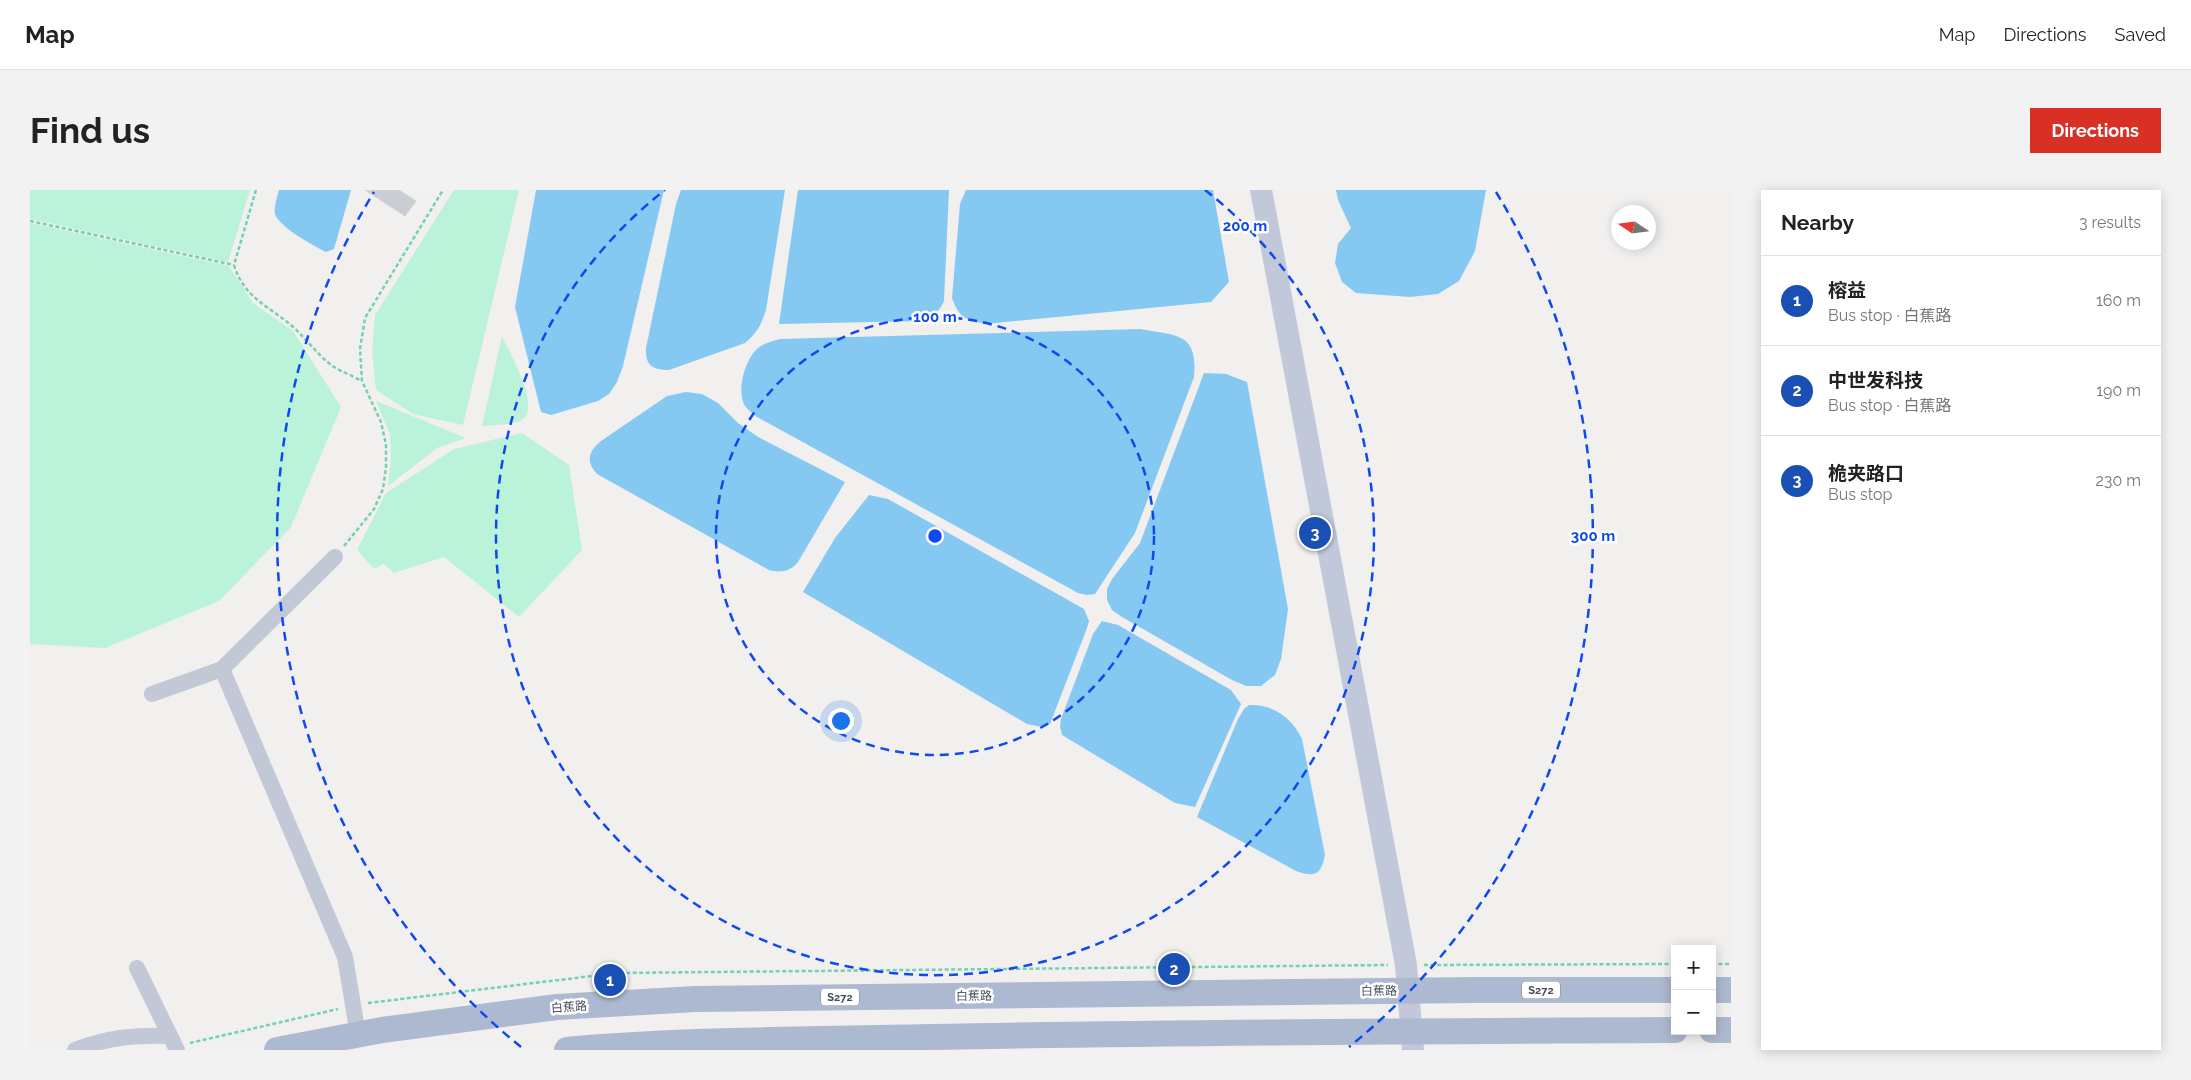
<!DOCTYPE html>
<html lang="en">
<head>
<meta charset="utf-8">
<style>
  body { margin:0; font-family:Raleway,"Noto Sans SC",sans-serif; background:#f2f2f2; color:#222 }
  .controls { position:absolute; right:15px; bottom:15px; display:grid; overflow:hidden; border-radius:0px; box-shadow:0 2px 12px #0003 }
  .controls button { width:45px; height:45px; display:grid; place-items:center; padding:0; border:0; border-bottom:1px solid #e0e0e0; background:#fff; color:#222; font:25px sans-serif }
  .compass { position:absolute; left:1581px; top:15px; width:45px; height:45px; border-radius:50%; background:#fff; box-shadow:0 2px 12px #0003; rotate:283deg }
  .you { position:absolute; left:810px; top:530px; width:18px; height:18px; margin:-12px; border:4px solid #fff; border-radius:50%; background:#1a73e8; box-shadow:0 0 0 8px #1a73e833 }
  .badge { display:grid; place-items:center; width:32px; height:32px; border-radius:50%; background:#d93025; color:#fff; font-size:16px; font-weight:700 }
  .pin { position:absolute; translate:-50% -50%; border:2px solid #fff; box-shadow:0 1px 5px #0006 }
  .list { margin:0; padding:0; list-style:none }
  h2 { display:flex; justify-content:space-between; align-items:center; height:65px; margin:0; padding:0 20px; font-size:21px }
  h2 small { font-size:16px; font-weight:400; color:#767676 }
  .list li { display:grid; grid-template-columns:32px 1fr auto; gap:15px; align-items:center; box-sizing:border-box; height:90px; padding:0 20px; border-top:1px solid #e0e0e0 }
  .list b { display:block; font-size:19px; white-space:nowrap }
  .list p { margin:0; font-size:16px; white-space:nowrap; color:#767676 }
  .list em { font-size:16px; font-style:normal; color:#767676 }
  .map { position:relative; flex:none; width:1701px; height:860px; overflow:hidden; border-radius:0px }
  header { display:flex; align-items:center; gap:30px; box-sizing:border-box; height:70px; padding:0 25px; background:#fff; border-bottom:1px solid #e0e0e0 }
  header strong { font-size:24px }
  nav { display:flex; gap:28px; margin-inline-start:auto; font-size:18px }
  .intro { display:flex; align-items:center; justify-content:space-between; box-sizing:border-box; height:120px; padding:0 30px }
  h1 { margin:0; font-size:35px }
  .button { padding:12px 22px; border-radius:0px; background:#d93025; color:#fff; font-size:18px; font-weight:700 }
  main { display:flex; gap:30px; padding:0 30px }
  aside { flex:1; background:#fff; border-radius:0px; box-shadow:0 2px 12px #0003 }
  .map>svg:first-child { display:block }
</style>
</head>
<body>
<header>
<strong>Map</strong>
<nav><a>Map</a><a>Directions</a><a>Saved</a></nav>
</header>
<div class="intro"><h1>Find us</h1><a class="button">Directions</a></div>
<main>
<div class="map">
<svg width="1701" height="860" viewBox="0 0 1701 860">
  <rect width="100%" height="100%" fill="#f2efef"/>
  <!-- green -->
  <g fill="#bbf2da">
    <path d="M0,0H220L198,72L0,29Z"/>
    <path d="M424,0H489L433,235L383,224L346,200L342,163L345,125Z"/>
    <path d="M0,33L199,76L223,113L263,141L311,217L261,337L189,411L75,458L0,454Z"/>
    <path d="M472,146C479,162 514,221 490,231C479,235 463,235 452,236Z"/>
    <path d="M346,211L436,248L407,258L358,296L361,266L360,244Z"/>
    <path d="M492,243L539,275L552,360L489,427L414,367L364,383L354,374L344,379L327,360L356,303L424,259Z"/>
  </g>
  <!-- water -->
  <g fill="#85c9f2">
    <path d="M249,0H321L304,59L296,62C284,56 249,37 245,24C244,16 247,7 249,0Z"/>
    <path d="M506,0H634L593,176L587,192L579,204L568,211L521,225L511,222L485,117Z"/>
    <path d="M651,0H755L736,120C731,135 727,143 715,153L639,180C622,180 615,175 616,158L646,14Z"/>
    <path d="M768,0H919L914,111C908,124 902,127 889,131L749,134Z"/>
    <path d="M936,0H1183L1199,92L1181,112L956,134C936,130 929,128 922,108L930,14Z"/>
    <path d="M1306,0H1456L1445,61L1429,91L1408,104L1380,107L1326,103L1312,92L1305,73L1308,54L1321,38L1308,10Z"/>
    <path d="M1110,139C1147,146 1168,142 1164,187L1105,343L1065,404L1057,405L1048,403L727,227C723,224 718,220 715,216C706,201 715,169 728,158C734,153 743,151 750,149Z"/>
    <path d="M1174,183L1196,184L1217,192L1258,419L1251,469L1245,485L1231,496H1216L1202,490L1092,427L1082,420L1077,410V399L1082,389L1110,353Z"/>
    <path d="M656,202L672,204L688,213L708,233L728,247L815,292L768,372C759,382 752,383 739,380L567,284C555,271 559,261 571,251L637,206Z"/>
    <path d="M839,305L858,309L1054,419L1059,431L1057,438L1020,534L1012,537L997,534L773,402L805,348Z"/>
    <path d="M1072,431L1088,435L1201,500L1211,514L1165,617L1145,613L1032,545L1030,537L1031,529L1063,444Z"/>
    <path d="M1219,515C1243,514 1262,528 1272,549L1295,665C1291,684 1286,688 1266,681L1167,627L1208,529L1214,519Z"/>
  </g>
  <!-- building -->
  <path fill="#cbcdd5" stroke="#d3d4db" d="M335,0H369L386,11L375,26Z"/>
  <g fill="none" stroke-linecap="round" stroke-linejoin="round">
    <!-- path -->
    <g stroke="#70d2b3" stroke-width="2.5" stroke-dasharray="4 2.5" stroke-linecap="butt">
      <path d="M226,0L204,75C214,108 239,116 262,136C277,149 288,166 304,177C312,182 323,186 332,191"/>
      <path d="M0,31L204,75"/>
      <path d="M314,356L344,319L353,299L356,277V255L351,232L332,191L330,159L335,128L413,0"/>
      <path d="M1682,774H1701"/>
      <path d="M1394,775L1645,774"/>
      <path d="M338,813L587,783L1358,775"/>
      <path d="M160,853L308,819"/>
    </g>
    <!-- street -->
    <g stroke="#c2c8d5" stroke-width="16">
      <path d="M192,479L315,767L328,845"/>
      <path d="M122,504L192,479L305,367"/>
      <path d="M107,778L147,860"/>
      <path d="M45,860C79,847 104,845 140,846"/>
    </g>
    <!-- secondary -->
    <path stroke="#c1c8d9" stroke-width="22" d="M1231,0L1376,775L1383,860"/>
    <!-- primary -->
    <g stroke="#adb9d0" stroke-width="26">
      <path d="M1682,800H1701"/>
      <path d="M1682,840H1701"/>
      <path d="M247,860L352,840L527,817L665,809L1445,800H1645"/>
      <path d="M537,860C657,849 778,850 899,847C1147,842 1396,841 1645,840"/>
    </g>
  </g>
  <!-- distance rings -->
  <g fill="none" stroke="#0d49ee" stroke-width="2.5" stroke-dasharray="9 6">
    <circle cx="905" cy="346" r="219"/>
    <path d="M1175 0A439 439 0 1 1 635 0"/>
    <path d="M491 857A658 658 0 0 1 344 2M1466 2A658 658 0 0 1 1319 857"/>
  </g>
  <g text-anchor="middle" stroke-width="5" stroke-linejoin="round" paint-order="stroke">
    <!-- shield labels -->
    <g fill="#fff" stroke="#7e838e" stroke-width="1">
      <rect x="1492" y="791.5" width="38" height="17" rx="4"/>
      <rect x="791" y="798.5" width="38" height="17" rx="4"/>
    </g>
    <g font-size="11" font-weight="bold" fill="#464e5e">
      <text x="1511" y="804">S272</text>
      <text x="810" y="811">S272</text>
    </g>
    <!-- street labels -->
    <g font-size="12" fill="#464e5e" stroke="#fff">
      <text transform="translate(1349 801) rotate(-1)" y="4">白蕉路</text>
      <text transform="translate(944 806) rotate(-1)" y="4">白蕉路</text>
      <text transform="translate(539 817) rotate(-4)" y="4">白蕉路</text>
    </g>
  </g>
  <circle cx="905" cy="346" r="8" fill="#0d49ee" stroke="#fff" stroke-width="2.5"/>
  <g font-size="15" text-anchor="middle" font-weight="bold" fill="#0d49ee" stroke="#fff" stroke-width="5" stroke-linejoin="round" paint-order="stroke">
    <text x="1215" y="41">200 m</text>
    <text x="905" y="132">100 m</text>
    <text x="1563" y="351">300 m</text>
  </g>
</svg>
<div class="controls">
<button>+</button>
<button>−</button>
</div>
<svg class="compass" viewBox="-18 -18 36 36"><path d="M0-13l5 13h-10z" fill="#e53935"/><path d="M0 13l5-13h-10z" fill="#767676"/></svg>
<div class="you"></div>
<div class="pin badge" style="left:580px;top:790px;background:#1a4fb4">1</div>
<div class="pin badge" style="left:1144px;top:779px;background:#1a4fb4">2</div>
<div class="pin badge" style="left:1285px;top:343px;background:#1a4fb4">3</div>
</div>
<aside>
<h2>Nearby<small>3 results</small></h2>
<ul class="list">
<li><span class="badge" style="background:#1a4fb4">1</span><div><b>榕益</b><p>Bus stop · 白蕉路</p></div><em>160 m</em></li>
<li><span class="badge" style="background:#1a4fb4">2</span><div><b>中世发科技</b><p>Bus stop · 白蕉路</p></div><em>190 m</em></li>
<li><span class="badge" style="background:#1a4fb4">3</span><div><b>桅夹路口</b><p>Bus stop</p></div><em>230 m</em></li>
</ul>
</aside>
</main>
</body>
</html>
